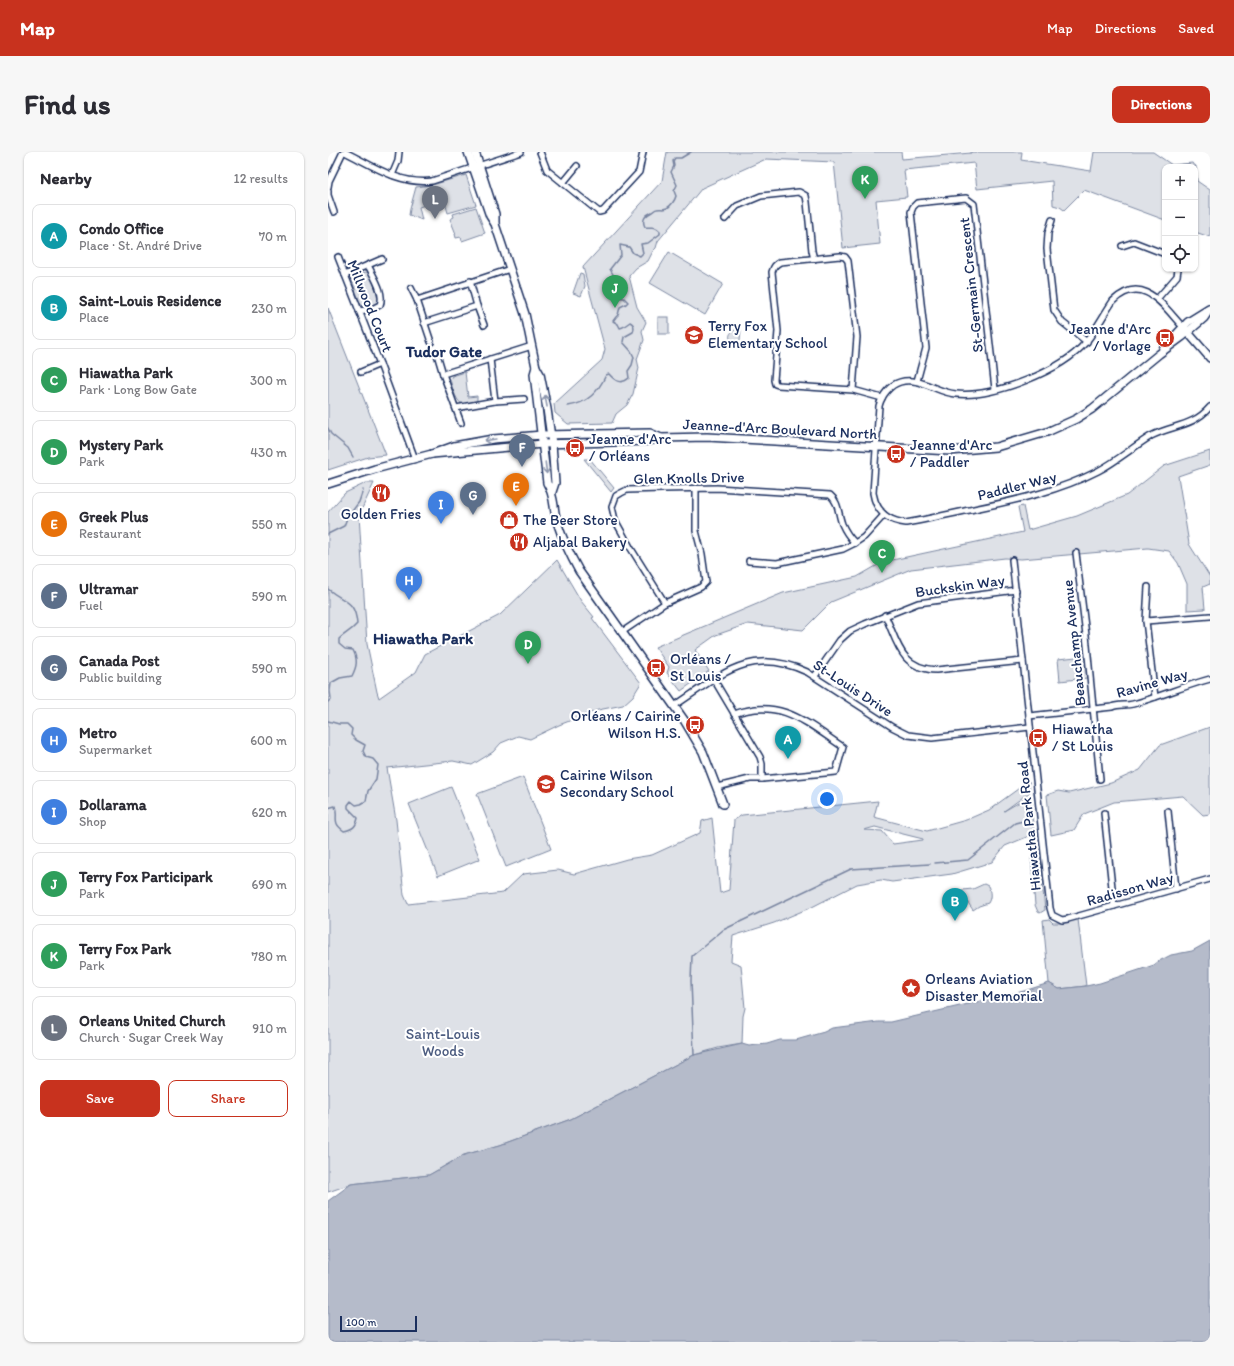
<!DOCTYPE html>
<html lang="en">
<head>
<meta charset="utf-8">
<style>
  body { margin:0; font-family:Itim,sans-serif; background:#f7f7f7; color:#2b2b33 }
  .controls { position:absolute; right:12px; top:12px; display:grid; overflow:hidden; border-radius:8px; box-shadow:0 1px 3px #0004 }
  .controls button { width:36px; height:36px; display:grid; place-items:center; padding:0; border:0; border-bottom:1px solid #e1e1e2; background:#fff; color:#2b2b33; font:20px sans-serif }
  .scale { position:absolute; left:12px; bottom:10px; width:77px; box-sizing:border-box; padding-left:4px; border:2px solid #1b2f5e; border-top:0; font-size:11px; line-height:14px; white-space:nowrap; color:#1b2f5e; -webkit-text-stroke:3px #fff; paint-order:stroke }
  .you { position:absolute; left:499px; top:647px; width:14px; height:14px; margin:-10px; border:3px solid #fff; border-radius:50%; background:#1a73e8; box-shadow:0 0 0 6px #1a73e833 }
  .badge { display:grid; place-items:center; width:26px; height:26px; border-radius:50%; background:#c8321e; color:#fff; font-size:13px; font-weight:700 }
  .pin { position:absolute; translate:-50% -33px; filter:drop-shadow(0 1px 2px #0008) }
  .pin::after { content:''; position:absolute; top:21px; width:14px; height:12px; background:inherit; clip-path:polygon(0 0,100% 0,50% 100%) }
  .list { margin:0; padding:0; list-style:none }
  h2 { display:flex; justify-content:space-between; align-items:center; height:52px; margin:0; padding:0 16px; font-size:17px }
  h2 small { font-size:13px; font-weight:400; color:#7c7c81 }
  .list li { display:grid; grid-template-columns:26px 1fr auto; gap:12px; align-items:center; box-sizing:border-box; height:64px; margin:0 8px 8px; padding:0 8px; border:1px solid #e1e1e2; border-radius:8px }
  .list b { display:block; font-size:15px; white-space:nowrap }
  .list p { margin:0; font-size:13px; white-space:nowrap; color:#7c7c81 }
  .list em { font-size:13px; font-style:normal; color:#7c7c81 }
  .actions { display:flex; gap:8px; padding:12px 16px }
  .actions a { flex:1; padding:9px 0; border:1px solid #c8321e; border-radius:8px; text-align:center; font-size:14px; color:#c8321e }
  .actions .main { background:#c8321e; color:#fff }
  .icon { flex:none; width:22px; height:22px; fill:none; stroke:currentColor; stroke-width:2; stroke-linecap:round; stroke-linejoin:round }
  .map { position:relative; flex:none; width:882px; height:1190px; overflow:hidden; border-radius:8px }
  header { display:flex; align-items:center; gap:24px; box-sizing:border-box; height:56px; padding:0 20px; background:#c8321e; color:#fff }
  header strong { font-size:19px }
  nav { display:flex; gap:22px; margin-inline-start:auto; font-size:14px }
  .intro { display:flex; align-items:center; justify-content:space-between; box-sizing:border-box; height:96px; padding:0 24px }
  h1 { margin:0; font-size:28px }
  .button { padding:10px 18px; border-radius:8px; background:#c8321e; color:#fff; font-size:14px; font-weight:700 }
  main { display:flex; gap:24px; padding:0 24px }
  aside { flex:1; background:#fff; border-radius:8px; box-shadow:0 1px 3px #0004 }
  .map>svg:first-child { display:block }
</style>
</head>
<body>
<header>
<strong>Map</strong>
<nav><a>Map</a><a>Directions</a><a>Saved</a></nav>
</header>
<div class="intro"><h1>Find us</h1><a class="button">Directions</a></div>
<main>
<aside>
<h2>Nearby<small>12 results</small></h2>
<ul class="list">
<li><span class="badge" style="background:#0f9aa8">A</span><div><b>Condo Office</b><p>Place · St. André Drive</p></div><em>70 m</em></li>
<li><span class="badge" style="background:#0f9aa8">B</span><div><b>Saint-Louis Residence</b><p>Place</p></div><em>230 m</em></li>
<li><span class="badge" style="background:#2e9e5b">C</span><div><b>Hiawatha Park</b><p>Park · Long Bow Gate</p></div><em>300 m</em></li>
<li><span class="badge" style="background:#2e9e5b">D</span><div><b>Mystery Park</b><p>Park</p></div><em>430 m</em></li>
<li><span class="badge" style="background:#e8710a">E</span><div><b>Greek Plus</b><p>Restaurant</p></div><em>550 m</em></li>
<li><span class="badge" style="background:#5c6f8a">F</span><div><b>Ultramar</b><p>Fuel</p></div><em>590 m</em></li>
<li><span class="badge" style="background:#5c6f8a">G</span><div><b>Canada Post</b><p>Public building</p></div><em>590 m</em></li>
<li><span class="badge" style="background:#3f7fe0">H</span><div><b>Metro</b><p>Supermarket</p></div><em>600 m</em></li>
<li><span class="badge" style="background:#3f7fe0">I</span><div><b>Dollarama</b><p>Shop</p></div><em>620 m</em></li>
<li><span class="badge" style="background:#2e9e5b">J</span><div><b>Terry Fox Participark</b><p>Park</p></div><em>690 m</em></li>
<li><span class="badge" style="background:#2e9e5b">K</span><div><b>Terry Fox Park</b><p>Park</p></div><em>780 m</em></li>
<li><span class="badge" style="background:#6b7280">L</span><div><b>Orleans United Church</b><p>Church · Sugar Creek Way</p></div><em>910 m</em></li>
</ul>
<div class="actions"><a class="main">Save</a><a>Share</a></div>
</aside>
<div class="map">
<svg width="882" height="1190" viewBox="0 0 882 1190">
  <rect width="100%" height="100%" fill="#fff"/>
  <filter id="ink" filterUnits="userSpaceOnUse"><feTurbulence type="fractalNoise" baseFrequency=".025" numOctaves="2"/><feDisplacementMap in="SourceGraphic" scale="8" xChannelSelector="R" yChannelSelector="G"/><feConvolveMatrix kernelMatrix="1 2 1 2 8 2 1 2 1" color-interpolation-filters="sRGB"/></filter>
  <g filter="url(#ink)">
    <!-- green -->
    <g fill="#dee1e7" stroke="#7c88a2" fill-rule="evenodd">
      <path d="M339,0H573L574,7L643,1V0H694L693,8L763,19L766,0H825L844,13L864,11L868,14L869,29L882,38V85L867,80V15H837V68L756,38L736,58L732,55L725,53L724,29L649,37L646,11L576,18L579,45L548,48L552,92L515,96L506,10L438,7L374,36L330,89L328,96L325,99L320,109L308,116L301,124L309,155L318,170L314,179L316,188L309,207L311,216L305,242L299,253L288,262L284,271L240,272L227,261L226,252L274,208L277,197L255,115L334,29Z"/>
      <path d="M138,23L148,53L120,61L116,47L91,55L94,68L81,63L82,57L88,35L104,33Z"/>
      <path d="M148,55L157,81L134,89L133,85L128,86L127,82H128L122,67L126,65L125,62Z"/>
      <path d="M341,100L395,132L377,163L322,131Z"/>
      <path d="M38,120L42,122L51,147V149L39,156L33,153L24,129L25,125Z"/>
      <path d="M252,121L255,122L257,134L253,144L245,141Z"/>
      <path d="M0,156L58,303L40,305L0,318Z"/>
      <rect x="330" y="165" width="11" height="17"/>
      <path d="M410,177L413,178L412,188L407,191C398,187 401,179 410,177Z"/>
      <path d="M137,220L140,245L149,244V249C145,250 137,253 133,251C128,249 123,232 122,227L124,224Z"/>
      <path d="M882,299V313L850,324L861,392L882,425V432L875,435L877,457L859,458V432L850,411L841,399L820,396L693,407L677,406L583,417L503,450L475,478L420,472L388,483L367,498L381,519L353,539L339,521L341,515L327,495L455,441L529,425L555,410L695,380L690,355L695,354L700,378L749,364L799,343L836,314Z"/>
      <path d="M256,307H262L286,336L283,340Z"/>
      <path d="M38,331H46L31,363L39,492L49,540L51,546L88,520L97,502L172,463L229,408L253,449L266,465L264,466L313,531L305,544L295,553L270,558L231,573L202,587L190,584L173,591L165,600L144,613L125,609L59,616L68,668L76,743L80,752L175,741L195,722L230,718L246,722L299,707L324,703L372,681L374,669L384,666L392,741L401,738L406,668L414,663L550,649L546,665L599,679L638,668L661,658L701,629L702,640L676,659L702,644L706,682L677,694L664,710L624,722L564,730L553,728L529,732L484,755L446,771L405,784L403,809L413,813L417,856L415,864L414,892L390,896L366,903L243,967L172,993L136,1003L101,1023L23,1032L0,1040V360L17,341ZM547,675L595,687V688L565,692L554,679L536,678Z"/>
      <path d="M757,504L759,526L732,529L730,507Z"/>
      <path d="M882,575V662L875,663L855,644L786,650L756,662L746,678L723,683L719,643L730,639L741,641L783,631L812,618L832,593Z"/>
      <path d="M195,625L223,697L178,715L149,642Z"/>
      <path d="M123,635L152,707L110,724L81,652Z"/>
      <path d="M709,699L711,701L717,758L712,761L710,760L707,753L703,706H705L706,700Z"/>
      <path d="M656,732L660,734C663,740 663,746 660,751L651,754L645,758L634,742V738L645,737Z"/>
      <path d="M721,767L725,771H733L750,767L758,834L731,837L721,831L715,768Z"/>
    </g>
    <!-- water -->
    <path fill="#b5bbca" stroke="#77839f" d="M882,789V1190H0V1049L23,1032L101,1023L136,1003L172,993L243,967L366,903L414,892L421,894L439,892L452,888H468L496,880L504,876L551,870H563L696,839L721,831L731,837L758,834L772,831L826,813L831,809L843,803L864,799Z"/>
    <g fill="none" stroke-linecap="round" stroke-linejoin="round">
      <!-- stream -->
      <g stroke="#77839f" stroke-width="1.5">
        <path d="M240,254C260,251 270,240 278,223L281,222C287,229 293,233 301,226L300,219L304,213L306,205L303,199L295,190L296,185L305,180C307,175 306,172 302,170L295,175L292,176L290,172L285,169L288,165L290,163L292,155L298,152L300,150L296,146L289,145L290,139L286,136L287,135H294L296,130L286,124L282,117L293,103L292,93L301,95L305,101L312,104L315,101L313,92L320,91L332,82V79C326,73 324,76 317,75C313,67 318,63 324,60C326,59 327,57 329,57C333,56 335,58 339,56C343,54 347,48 348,44L346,39L349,33L343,20L346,14L345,9L347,6H353L363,0"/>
        <path d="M0,276L3,282L20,296L25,305"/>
        <path d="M0,382L16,374L19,366L31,350L35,338"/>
        <path d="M0,437C16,451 27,447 29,472C23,479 17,481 11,487V492L17,497L25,498C30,508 29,514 24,524L12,526L3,531L2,539L3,547L0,550"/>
        <path d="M0,569L11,572H19L24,577L23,583L28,588L37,593L35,599L38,605L45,607L50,613L48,627L40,639L38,649L33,652L28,653L23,649L20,653V656L30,666C28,675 25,677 16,679C3,670 11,666 7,654L0,656"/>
        <path d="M607,711L640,708L687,671L699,668"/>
        <path d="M366,903L363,829L364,804L395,778L523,717L602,712"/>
      </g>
      <!-- street casing -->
      <g stroke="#1b2f5e" stroke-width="8">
        <g id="street">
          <path d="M17,0C45,14 72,33 104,29L193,0"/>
          <path d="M212,0L219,18L271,60L275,59L311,20L315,0"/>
          <path d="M64,23L70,9L71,0"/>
          <path d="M235,31L249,14"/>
          <path d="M0,35L1,29L15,0"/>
          <path d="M0,39V43L6,60"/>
          <path d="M397,67L409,54L433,44L471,40L478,44L479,50L484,99L486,107"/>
          <path d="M724,68L720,81L719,97L726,158L734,170L759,190"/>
          <path d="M794,94L806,90L837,102"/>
          <path d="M10,105L52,212L87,307"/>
          <path d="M17,123L54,107"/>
          <path d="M142,129L149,154"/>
          <path d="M83,136L89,148L103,190"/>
          <path d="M829,147L849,124L850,117"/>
          <path d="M89,148L182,117"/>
          <path d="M31,159L44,157L52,153C57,141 45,124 40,113"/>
          <path d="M96,171L149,154L156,173"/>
          <path d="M855,175C836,155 815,120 785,149C776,162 768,178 758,190C734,219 665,246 628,242C609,241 592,224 572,230C562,233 554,243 551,254L545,341C548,359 559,369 578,371C601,367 623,362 646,357C689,348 731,339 770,319C789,309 805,295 823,284C844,273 865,275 882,255"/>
          <path d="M109,202L115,222L133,271"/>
          <path d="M33,220L52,212"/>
          <path d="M115,222L204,194"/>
          <path d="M589,229L598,196L583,60L585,55L589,51L638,46L646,52L667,237"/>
          <path d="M525,238L529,185L520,109L517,105L512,104L452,110C447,113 446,114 444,120L450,179L446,228L447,232L450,233L525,238L554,246"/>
          <path d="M167,249L196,247"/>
          <path d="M128,256L167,249L162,207"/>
          <path d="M748,401L758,483L772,627"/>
          <path d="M684,408L722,756L724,763L734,768L740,767L882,727"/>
          <path d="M421,409L449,411L515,397L527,391L536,385L556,363"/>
          <path d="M820,435L818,469L827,545"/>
          <path d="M337,451L302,395L287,368L284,355L288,344L293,341L299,338L334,337L389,336L502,343C511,350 510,362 514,372C517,379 522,386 527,391"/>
          <path d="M557,463C570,491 572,516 608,518L695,509"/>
          <path d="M818,469L882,464"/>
          <path d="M294,480L337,451L373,435L378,430L374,402L368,379V336"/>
          <path d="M487,524L512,488L522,479L537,472L590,451L688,438"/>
          <path d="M385,526L432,605L434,612V627"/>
          <path d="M346,554C392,524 421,493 479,520L564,575L580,583L604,586L702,575"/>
          <path d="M701,564L784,555C791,552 798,554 805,552C831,545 856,534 882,527"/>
          <path d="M389,635L422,627H434L508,620L515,595C479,571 452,545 406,562"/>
          <path d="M840,659L848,737"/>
          <path d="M776,661L786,754"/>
        </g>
      </g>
      <!-- secondary casing -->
      <g stroke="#1b2f5e" stroke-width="10">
        <g id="secondary">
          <path d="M140,0L162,64L167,72L197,162L208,215L206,222L219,331C227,344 225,356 229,370C235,388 242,403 251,419L356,568L375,600L395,652"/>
          <path d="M147,0L167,62V71"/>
          <path d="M857,177L882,206"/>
          <path d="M835,197L860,170L881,157"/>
          <path d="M208,215L212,222L219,257L224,292L227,331L224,340"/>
          <path d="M104,302L215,292L321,289L333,286L379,285L622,299L668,295L719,280L748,267L764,257L831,202L854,185L876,166L882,157"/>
          <path d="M0,332L47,317L104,302L126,294L165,287L214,283L322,281L333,286"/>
        </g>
      </g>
      <!-- street -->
      <use href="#street" stroke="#fff" stroke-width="5"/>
      <!-- secondary -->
      <use href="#secondary" stroke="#fff" stroke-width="7"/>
    </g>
    <!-- one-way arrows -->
    <defs><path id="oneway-shaft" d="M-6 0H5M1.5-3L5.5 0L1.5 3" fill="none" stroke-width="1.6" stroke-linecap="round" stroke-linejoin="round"/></defs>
    <g stroke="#8d97ae">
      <use href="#oneway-shaft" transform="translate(218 249) rotate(-100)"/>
      <use href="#oneway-shaft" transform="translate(162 288) rotate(171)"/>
      <use href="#oneway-shaft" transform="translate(218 316) rotate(83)"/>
    </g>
  </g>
  <!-- icons -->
  <defs>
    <g id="school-disc" transform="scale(1)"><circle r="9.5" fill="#c8321e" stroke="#fff"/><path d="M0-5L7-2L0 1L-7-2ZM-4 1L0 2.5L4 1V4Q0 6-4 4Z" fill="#fff"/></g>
    <g id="bus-disc" transform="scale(1)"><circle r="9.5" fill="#c8321e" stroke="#fff"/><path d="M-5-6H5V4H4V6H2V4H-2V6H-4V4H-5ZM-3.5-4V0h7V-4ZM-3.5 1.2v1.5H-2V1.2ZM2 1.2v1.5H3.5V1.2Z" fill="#fff"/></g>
    <g id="restaurant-disc" transform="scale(1)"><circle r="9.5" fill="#c8321e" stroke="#fff"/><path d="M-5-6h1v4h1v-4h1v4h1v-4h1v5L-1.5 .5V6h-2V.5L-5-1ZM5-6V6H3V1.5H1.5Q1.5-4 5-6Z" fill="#fff"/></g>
    <g id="shop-disc" transform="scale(1)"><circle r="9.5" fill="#c8321e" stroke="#fff"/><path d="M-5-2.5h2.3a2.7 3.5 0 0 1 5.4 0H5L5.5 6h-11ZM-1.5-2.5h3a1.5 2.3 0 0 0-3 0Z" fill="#fff"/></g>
    <g id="sight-disc" transform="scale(1)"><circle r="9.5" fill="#c8321e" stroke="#fff"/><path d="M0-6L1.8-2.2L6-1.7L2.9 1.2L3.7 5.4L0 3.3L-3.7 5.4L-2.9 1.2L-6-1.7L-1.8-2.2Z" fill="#fff"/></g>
  </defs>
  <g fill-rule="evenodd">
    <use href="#school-disc" x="366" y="183"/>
    <use href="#bus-disc" x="837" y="186"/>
    <use href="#bus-disc" x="247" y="296"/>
    <use href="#bus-disc" x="568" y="302"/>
    <use href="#restaurant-disc" x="53" y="341"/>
    <use href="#shop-disc" x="181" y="368"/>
    <use href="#restaurant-disc" x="191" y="390"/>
    <use href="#bus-disc" x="328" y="516"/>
    <use href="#bus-disc" x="367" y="573"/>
    <use href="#bus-disc" x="710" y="586"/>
    <use href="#school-disc" x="218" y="632"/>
    <use href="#sight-disc" x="583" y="836"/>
  </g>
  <g text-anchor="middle" stroke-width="4" stroke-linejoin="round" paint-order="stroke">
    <!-- street labels -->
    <g font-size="15" fill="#1b2f5e" stroke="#fff">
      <text transform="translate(643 133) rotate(-96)" y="5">St-Germain Crescent</text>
      <text transform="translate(42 154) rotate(68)" y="5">Millwood Court</text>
      <text transform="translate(452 277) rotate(3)" y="5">Jeanne-d'Arc Boulevard North</text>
      <text transform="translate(361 326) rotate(-1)" y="5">Glen Knolls Drive</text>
      <text transform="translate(689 334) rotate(-14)" y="5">Paddler Way</text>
      <text transform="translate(632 434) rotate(-8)" y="5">Buckskin Way</text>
      <text transform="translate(746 491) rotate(-96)" y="5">Beauchamp Avenue</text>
      <text transform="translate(824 531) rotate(-16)" y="5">Ravine Way</text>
      <text transform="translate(525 536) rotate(33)" y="5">St-Louis Drive</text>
      <text transform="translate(701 674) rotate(-96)" y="5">Hiawatha Park Road</text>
      <text transform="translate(802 737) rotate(-16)" y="5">Radisson Way</text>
    </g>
    <!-- poi labels -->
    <g font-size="15" fill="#1b2f5e" stroke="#fff" text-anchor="start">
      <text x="380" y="179">Terry Fox<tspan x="380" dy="17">Elementary School</tspan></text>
      <text x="823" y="182" text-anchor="end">Jeanne d'Arc<tspan x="823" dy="17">/ Vorlage</tspan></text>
      <text x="261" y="292">Jeanne d'Arc<tspan x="261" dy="17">/ Orléans</tspan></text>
      <text x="582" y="298">Jeanne d'Arc<tspan x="582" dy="17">/ Paddler</tspan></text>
      <text x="53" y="367" text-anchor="middle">Golden Fries</text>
      <text x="195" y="373">The Beer Store</text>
      <text x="205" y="395">Aljabal Bakery</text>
      <text x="342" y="512">Orléans /<tspan x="342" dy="17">St Louis</tspan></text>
      <text x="353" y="569" text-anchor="end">Orléans / Cairine<tspan x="353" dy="17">Wilson H.S.</tspan></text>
      <text x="724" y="582">Hiawatha<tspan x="724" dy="17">/ St Louis</tspan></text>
      <text x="232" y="628">Cairine Wilson<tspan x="232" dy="17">Secondary School</tspan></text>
      <text x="597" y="832">Orleans Aviation<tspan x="597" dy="17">Disaster Memorial</tspan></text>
    </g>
    <!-- park labels -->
    <g font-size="15" fill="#4c5c80" stroke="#fff">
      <text x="115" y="887">Saint-Louis<tspan x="115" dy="17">Woods</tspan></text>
    </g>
    <!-- neighbourhood labels -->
    <g font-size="16" font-weight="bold" fill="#1b2f5e" stroke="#fff">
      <text x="116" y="205">Tudor Gate</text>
      <text x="95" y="492">Hiawatha Park</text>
    </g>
  </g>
</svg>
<div class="controls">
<button>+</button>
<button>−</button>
<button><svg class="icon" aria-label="locate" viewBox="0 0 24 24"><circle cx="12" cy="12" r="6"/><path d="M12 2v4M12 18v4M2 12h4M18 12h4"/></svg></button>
</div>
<div class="scale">100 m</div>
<div class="you"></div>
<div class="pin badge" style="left:460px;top:607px;background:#0f9aa8">A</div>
<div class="pin badge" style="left:627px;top:769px;background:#0f9aa8">B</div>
<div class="pin badge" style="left:554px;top:421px;background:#2e9e5b">C</div>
<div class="pin badge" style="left:200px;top:512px;background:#2e9e5b">D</div>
<div class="pin badge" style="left:188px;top:354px;background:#e8710a">E</div>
<div class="pin badge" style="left:194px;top:315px;background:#5c6f8a">F</div>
<div class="pin badge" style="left:145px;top:363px;background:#5c6f8a">G</div>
<div class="pin badge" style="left:81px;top:448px;background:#3f7fe0">H</div>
<div class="pin badge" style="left:113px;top:372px;background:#3f7fe0">I</div>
<div class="pin badge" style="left:287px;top:156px;background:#2e9e5b">J</div>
<div class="pin badge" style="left:537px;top:47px;background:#2e9e5b">K</div>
<div class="pin badge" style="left:107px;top:67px;background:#6b7280">L</div>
</div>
</main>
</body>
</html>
